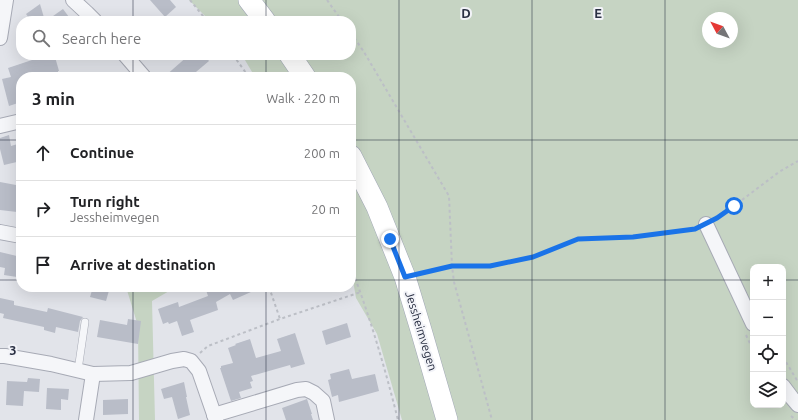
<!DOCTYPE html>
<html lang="en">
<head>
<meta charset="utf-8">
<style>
  body { margin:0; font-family:Ubuntu,sans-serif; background:#f2f2f2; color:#202124 }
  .controls { position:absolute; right:12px; bottom:12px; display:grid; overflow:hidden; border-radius:8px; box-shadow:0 4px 16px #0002 }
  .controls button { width:36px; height:36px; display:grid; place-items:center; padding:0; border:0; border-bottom:1px solid #e0e0e0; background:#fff; color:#202124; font:20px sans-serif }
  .compass { position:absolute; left:702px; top:12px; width:36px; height:36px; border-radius:50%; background:#fff; box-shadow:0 4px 16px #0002; rotate:311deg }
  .stop { position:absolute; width:12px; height:12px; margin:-9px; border:3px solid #1a73e8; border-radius:50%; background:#fff }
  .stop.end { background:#1a73e8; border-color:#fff; box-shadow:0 1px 4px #0008 }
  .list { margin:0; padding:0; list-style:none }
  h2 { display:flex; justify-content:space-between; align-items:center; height:52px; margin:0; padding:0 16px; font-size:17px }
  h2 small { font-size:13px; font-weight:400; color:#757577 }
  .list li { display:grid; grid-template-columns:26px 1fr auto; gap:12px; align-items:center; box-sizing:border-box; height:56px; padding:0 16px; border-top:1px solid #e0e0e0 }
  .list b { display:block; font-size:15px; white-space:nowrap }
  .list p { margin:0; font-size:13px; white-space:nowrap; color:#757577 }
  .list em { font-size:13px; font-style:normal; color:#757577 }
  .icon { flex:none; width:22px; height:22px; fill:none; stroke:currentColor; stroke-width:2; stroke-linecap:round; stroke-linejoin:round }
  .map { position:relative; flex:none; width:798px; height:420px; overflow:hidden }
  .search { position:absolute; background:#fff; box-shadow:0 4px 16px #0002; left:16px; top:16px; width:340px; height:44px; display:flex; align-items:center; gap:10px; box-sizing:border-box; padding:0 14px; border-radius:16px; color:#757577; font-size:15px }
  .panel { position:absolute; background:#fff; box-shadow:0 4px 16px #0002; left:16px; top:72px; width:340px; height:220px; border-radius:16px }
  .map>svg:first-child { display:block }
</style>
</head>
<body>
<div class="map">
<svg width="798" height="420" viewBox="0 0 798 420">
  <rect width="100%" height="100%" fill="#e2e4ea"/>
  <!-- green -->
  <g fill="#c6d4c3" fill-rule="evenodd">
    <path d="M189,0H798V420H402L377,334L356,298L351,269V77H255L242,55H351V21H210ZM708,18H732V42H708ZM753,267H783V405H753Z"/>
    <path d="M126,287H176L152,301L155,420H139L138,326Z"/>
  </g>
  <!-- building -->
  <g fill="#b9bdc8">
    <path d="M150,0H170L176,7L165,17Z"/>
    <path d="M40,4L45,21H31L26,14Z"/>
    <path d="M63,9L72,21H46Z"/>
    <path d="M31,55H48L49,59L55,57L59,71H58V73L50,75L51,77H21V102L9,106L2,79L11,77L8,68L32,60Z"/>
    <path d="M189,55H204L209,61L190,77H164Z"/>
    <path d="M9,135L11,146L21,143V161L4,165L0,149V138Z"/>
    <path d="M0,182L16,185V187L21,188L17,212L0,210Z"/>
    <path d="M0,252L21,257V271L19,270L17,277L4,275L5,268L0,267Z"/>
    <path d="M93,287H110L106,301L90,297Z"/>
    <path d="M205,287H262L233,300L230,294L216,302L218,310L190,320L194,332L182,336L177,321L169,324L168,322L163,324L158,309L178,302L179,307L208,296Z"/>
    <path d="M0,298L14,301V305L47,312L48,308L83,317L80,321L78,332L56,327L55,333L44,330V327L3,318L4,314L0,313Z"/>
    <path d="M128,319L141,321L138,344L97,337L100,320L127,325Z"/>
    <path d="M347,323L351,337L326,345L322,331Z"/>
    <path d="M295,333L305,364L291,368L290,365L251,376L253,381L250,382L252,388L239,392L241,398L231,401L220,368H221V366L233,363L228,348L236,345L235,344L250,339L256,358L281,351L277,339Z"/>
    <path d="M349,369L352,379L375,374L379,391L339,402L338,395L332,397L328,380L331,379L330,374Z"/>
    <path d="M28,378L40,379L39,392L24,391L23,406L6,405L7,381L27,382Z"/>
    <path d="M184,382L187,397H186L190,415L178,419L172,397L164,399L161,389Z"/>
    <path d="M47,388L69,389L68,400L61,399V410L46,409Z"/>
    <path d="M128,399V414L103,415V400Z"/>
    <path d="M307,399L312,414H311L313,420H286L282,408Z"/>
  </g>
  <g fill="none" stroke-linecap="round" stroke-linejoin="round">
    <!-- lane casing -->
    <g stroke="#a7aab5" stroke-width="8">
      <path id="lane" d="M78,370L85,322"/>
    </g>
    <!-- street casing -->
    <g stroke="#a7aab5" stroke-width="16">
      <g id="street">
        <path d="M73,0L87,13L95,21"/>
        <path d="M0,38L6,0"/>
        <path d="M125,55L144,77"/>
        <path d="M0,126L21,121"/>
        <path d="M706,224L753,324"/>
        <path d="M0,232L21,236"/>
        <path d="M0,356H5L51,364L93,374L131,373L172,361L184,359L191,361L199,371L216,420"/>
        <path d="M783,386L792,398L798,405"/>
        <path d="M214,415L297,390L306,389L314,393L323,401L327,420"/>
        <path d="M86,420L93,374"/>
      </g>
    </g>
    <!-- primary casing -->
    <g stroke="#a1a7b6" stroke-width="22">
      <g id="primary">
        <path d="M249,0L265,21"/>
        <path d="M290,55L305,77"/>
        <path d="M351,156L377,207L405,277L421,330L447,420"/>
      </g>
    </g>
    <!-- path -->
    <g stroke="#bcbfc6" stroke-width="2" stroke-dasharray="3 3" stroke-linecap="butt">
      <path d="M190,0L207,21"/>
      <path d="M327,0L342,21"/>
      <path d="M351,33L364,52L449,196L452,266L454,282L492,420"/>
      <path d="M233,55L249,77"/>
      <path d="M718,218L734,206L779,172L798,161"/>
      <path d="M351,267C370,317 385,368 398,420"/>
      <path d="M420,274L452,266H489L533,257L578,239L633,237L696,229"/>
      <path d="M269,287L280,319"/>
      <path d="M746,335L753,350"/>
      <path d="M200,353L208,346L280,319L361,292"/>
      <path d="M783,357L798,382"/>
      <path d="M791,416L796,420"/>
    </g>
    <!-- lane -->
    <use href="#lane" stroke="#f5f6f9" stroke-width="7"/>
    <!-- street -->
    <use href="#street" stroke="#f5f6f9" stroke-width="14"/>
    <!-- primary -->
    <use href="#primary" stroke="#fff" stroke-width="21"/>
  </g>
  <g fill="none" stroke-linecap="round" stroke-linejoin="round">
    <!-- route -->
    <path stroke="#1a73e8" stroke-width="5" d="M390,239L405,277L452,266H490L533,257L578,239L633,237L695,229L717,218L734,206"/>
  </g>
  <!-- grid -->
  <path fill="none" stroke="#2a3043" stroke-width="1" stroke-opacity="0.55" d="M133,0V21M266,0V21M399,0V420M532,0V420M665,0V420M133,55V77M266,55V77M0,140H21M351,140H798M0,280H21M351,280H753M783,280H798M133,287V420M266,287V420"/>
  <g text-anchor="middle" stroke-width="4" stroke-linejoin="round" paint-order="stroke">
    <!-- street labels -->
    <g font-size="12" fill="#2a3043" stroke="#f2f3f8">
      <text transform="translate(421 331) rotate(73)" y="4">Jessheimvegen</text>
    </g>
  </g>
  <g font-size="13" text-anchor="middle" font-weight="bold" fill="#2a3043" stroke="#f2f3f8" stroke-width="4" stroke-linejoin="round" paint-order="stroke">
    <text x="466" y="18">D</text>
    <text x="598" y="18">E</text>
    <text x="13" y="355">3</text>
  </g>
</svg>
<div class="controls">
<button>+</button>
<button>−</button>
<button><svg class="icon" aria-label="locate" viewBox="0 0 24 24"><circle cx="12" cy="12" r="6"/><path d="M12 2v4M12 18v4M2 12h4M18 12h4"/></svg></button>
<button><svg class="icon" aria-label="layers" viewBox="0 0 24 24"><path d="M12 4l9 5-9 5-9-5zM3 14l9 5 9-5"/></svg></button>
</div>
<svg class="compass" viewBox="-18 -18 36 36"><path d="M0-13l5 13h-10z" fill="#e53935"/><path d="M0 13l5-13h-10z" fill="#757577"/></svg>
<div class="stop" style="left:734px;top:206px"></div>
<div class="stop end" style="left:390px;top:239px"></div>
<div class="search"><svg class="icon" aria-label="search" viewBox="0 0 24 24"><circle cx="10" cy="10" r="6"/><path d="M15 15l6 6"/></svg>Search here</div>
<section class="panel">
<h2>3 min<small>Walk · 220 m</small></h2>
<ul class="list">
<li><svg class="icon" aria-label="ahead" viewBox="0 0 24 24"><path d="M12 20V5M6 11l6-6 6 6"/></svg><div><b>Continue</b></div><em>200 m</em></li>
<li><svg class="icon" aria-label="right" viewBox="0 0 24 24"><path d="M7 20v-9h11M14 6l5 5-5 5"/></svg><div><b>Turn right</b><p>Jessheimvegen</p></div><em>20 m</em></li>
<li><svg class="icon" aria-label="arrive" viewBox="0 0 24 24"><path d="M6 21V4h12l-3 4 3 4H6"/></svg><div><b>Arrive at destination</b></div></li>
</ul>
</section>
</div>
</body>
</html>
